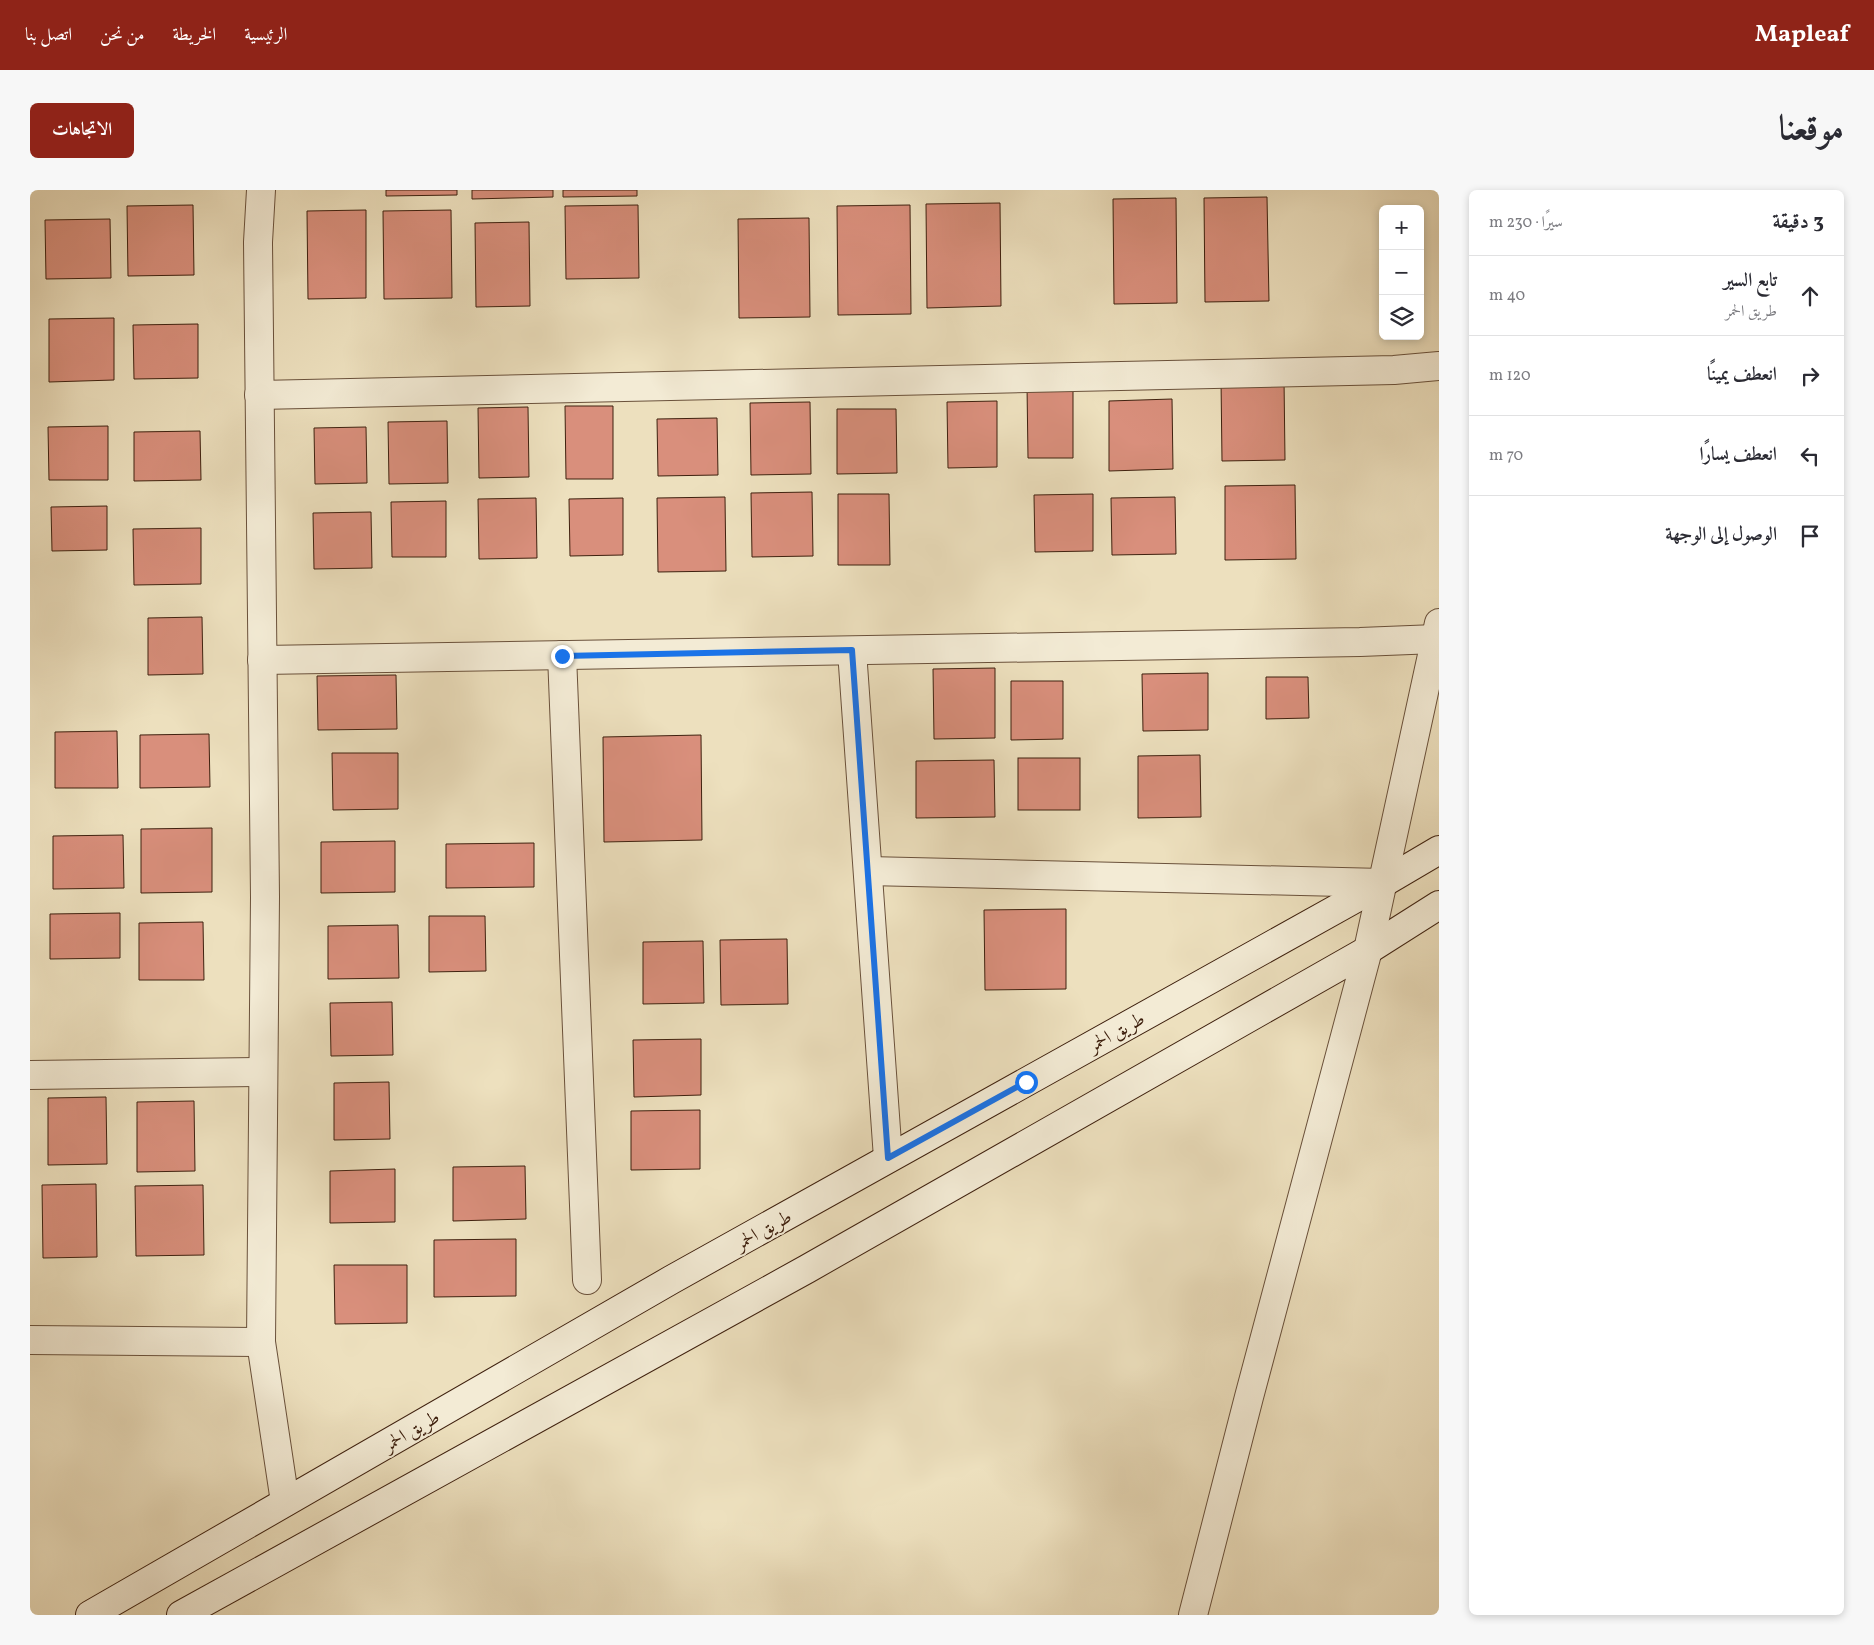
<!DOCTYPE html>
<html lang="ar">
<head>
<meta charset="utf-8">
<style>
  body { margin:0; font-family:Vollkorn,Amiri,serif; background:#f7f7f7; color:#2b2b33; direction:rtl }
  .controls { position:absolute; right:15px; top:15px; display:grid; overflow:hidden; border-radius:8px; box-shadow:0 2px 8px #0003 }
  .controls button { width:45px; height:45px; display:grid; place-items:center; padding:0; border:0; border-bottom:1px solid #e1e1e2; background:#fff; color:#2b2b33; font:25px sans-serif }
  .stop { position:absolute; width:15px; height:15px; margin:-11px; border:4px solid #1a73e8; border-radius:50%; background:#fff }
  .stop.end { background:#1a73e8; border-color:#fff; box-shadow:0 1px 5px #0008 }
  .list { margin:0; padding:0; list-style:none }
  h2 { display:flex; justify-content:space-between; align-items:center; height:65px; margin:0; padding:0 20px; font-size:21px }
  h2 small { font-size:16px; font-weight:400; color:#7c7c81 }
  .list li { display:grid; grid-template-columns:32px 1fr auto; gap:15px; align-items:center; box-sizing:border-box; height:80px; padding:0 20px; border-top:1px solid #e1e1e2 }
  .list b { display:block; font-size:19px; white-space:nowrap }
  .list p { margin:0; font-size:16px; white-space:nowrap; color:#7c7c81 }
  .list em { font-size:16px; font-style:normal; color:#7c7c81 }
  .icon { flex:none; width:28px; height:28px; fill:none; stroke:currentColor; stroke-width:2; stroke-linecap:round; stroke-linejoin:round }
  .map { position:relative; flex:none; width:1409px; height:1425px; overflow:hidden; direction:ltr; border-radius:8px }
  header { display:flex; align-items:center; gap:30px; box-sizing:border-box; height:70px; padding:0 25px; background:#8f2418; color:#fff }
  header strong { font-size:24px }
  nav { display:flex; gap:28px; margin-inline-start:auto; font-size:18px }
  .intro { display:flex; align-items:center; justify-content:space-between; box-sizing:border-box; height:120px; padding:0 30px }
  h1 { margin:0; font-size:35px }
  .button { padding:12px 22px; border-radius:8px; background:#8f2418; color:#fff; font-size:18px; font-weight:700 }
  main { display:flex; gap:30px; padding:0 30px }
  aside { flex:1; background:#fff; border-radius:8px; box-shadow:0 2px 8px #0003 }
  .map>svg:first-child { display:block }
</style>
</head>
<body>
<header>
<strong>Mapleaf</strong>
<nav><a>الرئيسية</a><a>الخريطة</a><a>من نحن</a><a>اتصل بنا</a></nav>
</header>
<div class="intro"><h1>موقعنا</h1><a class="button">الاتجاهات</a></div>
<main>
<aside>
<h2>3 دقيقة<small>سيرًا · 230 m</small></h2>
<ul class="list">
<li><svg class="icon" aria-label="ahead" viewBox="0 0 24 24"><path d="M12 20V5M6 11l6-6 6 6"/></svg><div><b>تابع السير</b><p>طريق الحمر</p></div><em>40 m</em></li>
<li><svg class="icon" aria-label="right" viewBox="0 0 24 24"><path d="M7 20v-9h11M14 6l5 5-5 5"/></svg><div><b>انعطف يمينًا</b></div><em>120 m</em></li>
<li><svg class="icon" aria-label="left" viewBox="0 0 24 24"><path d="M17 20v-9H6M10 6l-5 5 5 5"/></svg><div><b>انعطف يسارًا</b></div><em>70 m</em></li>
<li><svg class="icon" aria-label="arrive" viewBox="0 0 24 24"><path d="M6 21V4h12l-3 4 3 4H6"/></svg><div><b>الوصول إلى الوجهة</b></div></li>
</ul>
</aside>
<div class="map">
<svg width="1409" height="1425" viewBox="0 0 1409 1425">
  <rect width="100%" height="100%" fill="#ede0be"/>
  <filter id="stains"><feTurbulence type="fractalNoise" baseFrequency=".004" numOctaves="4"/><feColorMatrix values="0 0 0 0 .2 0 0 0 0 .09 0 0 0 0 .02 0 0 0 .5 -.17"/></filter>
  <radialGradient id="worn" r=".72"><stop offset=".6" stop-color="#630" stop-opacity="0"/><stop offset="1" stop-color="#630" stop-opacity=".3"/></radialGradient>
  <!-- building -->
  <g fill="#d98f7c" stroke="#3f210f">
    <path d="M356,0H427V5L356,6Z"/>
    <path d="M442,0H523V7L442,9Z"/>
    <path d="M533,0H607V6L533,7Z"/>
    <path d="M1237,7L1239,111L1175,112L1174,8Z"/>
    <path d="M1146,8L1147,113L1084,114L1083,9Z"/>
    <path d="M970,13L971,116L897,118L896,14Z"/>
    <path d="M163,15L164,85L98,86L97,16Z"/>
    <path d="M608,15L609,88L536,89L535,16Z"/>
    <path d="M880,15L881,124L808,125L807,16Z"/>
    <path d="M336,20V108L278,109L277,21Z"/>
    <path d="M421,20L422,108L354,109L353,21Z"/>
    <path d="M779,28L780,127L709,128L708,29Z"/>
    <path d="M80,29L81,88L16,89L15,30Z"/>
    <path d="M499,32L500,116L446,117L445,33Z"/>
    <path d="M84,128V190L19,192V129Z"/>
    <path d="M168,134V188L104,189L103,135Z"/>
    <path d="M1254,189L1255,270L1192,271L1191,190Z"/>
    <path d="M1043,195V268H998L997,196Z"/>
    <path d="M1142,209L1143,279L1079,281V211Z"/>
    <path d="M967,211V277L918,278L917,212Z"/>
    <path d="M780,212L781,284L721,285L720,213Z"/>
    <path d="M535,216H583V289H536Z"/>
    <path d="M498,217L499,287L449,288L448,218Z"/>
    <path d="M807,219H866L867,283L807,284Z"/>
    <path d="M687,228L688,285L628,286L627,229Z"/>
    <path d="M417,231L418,293L359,294L358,232Z"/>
    <path d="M78,236V290H19L18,237Z"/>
    <path d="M336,237L337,293L285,294L284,238Z"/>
    <path d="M170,241L171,290L104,291V242Z"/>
    <path d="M1265,295L1266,369L1195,370V296Z"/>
    <path d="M782,302L783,366L722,367L721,303Z"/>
    <path d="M808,304H859L860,375H808Z"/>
    <path d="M1063,304V361L1005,362L1004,305Z"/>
    <path d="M695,307L696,381L628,382L627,308Z"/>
    <path d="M1145,307L1146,364L1082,365L1081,308Z"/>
    <path d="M506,308L507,368L449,369L448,309Z"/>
    <path d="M593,308V365L540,366L539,309Z"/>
    <path d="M416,311V367H362L361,312Z"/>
    <path d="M77,316V360L22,361L21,317Z"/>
    <path d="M341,322L342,378L284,379L283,323Z"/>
    <path d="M171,338V394L104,395L103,339Z"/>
    <path d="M172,427L173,484L118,485V428Z"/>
    <path d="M965,478V548L904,549L903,479Z"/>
    <path d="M1178,483V540L1113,541L1112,484Z"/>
    <path d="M366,485L367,539L288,540L287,486Z"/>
    <path d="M1236,487H1278L1279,528L1236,529Z"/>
    <path d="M981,491H1033V549L981,550Z"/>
    <path d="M87,541L88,598H25V542Z"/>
    <path d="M179,544L180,597L110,598V545Z"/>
    <path d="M671,545L672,650L574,652L573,547Z"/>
    <path d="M302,563H368V619L303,620Z"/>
    <path d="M1170,565L1171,627L1108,628V566Z"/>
    <rect x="988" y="568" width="62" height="52"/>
    <path d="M964,570L965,627L886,628V571Z"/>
    <path d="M182,638V702L111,703V639Z"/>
    <path d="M93,645L94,698L23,699V646Z"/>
    <path d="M365,651V702L291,703V652Z"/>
    <path d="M504,653V697L416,698V654Z"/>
    <path d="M1036,719V799L955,800L954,720Z"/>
    <path d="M90,723V768L20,769V724Z"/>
    <path d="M399,726H455L456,781L399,782Z"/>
    <path d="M173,732L174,790H109V733Z"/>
    <path d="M368,735L369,788L298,789V736Z"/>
    <path d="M757,749L758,814L691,815L690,750Z"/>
    <path d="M673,751L674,813L613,814V752Z"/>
    <path d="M362,812L363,865L301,866L300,813Z"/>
    <path d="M671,849V905L604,907L603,850Z"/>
    <path d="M359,892L360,949L304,950V893Z"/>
    <path d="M76,907L77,974L18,975V908Z"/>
    <path d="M164,911L165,981L107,982V912Z"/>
    <path d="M670,920V979L601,980V921Z"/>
    <path d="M495,976L496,1029L423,1031V977Z"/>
    <path d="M365,979V1032L300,1033V981Z"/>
    <path d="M66,994L67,1067L13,1068L12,995Z"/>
    <path d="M173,995L174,1065L106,1066L105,996Z"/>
    <path d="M486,1049V1106L404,1107V1050Z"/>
    <path d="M304,1075H377V1133L305,1134Z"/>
  </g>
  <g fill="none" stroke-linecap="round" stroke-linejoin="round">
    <!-- street casing -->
    <g stroke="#6a513b" stroke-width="30">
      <g id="street">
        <path d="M231,0L228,52L235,707L231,1152L255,1312"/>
        <path d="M229,205L1364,180L1409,176"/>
        <path d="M822,461L858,968"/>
        <path d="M532,465L557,1090"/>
        <path d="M232,470L1330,452L1406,449"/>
        <path d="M838,681L1353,693"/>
        <path d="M0,885L233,882"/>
        <path d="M0,1150L231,1152"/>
        <path d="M1163,1425L1219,1207L1338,760L1409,433"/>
      </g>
    </g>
    <!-- secondary casing -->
    <g stroke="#3f210f" stroke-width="30">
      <g id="secondary">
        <path d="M60,1425L641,1090L1353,693L1409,660"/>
        <path d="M151,1425L777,1079L1338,760L1409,715"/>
      </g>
    </g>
    <!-- street -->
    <use href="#street" stroke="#f3ebd5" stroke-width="28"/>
    <!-- secondary -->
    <use href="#secondary" stroke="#f3ebd5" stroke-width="28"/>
  </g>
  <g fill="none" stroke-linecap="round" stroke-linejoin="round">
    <!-- route -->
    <path stroke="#1a73e8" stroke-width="6" d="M532,466L822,460L858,968L996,892"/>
  </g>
  <g text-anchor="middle" stroke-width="4" stroke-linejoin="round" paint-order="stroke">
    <!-- street labels -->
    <g font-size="19" fill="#3f210f" stroke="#f3ebd5">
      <text transform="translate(1086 841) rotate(-29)" y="7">طريق الحمر</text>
      <text transform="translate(733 1039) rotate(-29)" y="7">طريق الحمر</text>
      <text transform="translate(381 1240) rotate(-30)" y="7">طريق الحمر</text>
    </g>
  </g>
  <rect width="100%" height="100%" filter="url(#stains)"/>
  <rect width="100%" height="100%" fill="url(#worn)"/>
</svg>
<div class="controls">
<button>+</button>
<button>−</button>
<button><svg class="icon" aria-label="layers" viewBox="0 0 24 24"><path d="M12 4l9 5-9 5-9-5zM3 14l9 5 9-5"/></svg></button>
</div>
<div class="stop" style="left:996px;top:892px"></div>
<div class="stop end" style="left:532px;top:466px"></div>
</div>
</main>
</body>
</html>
